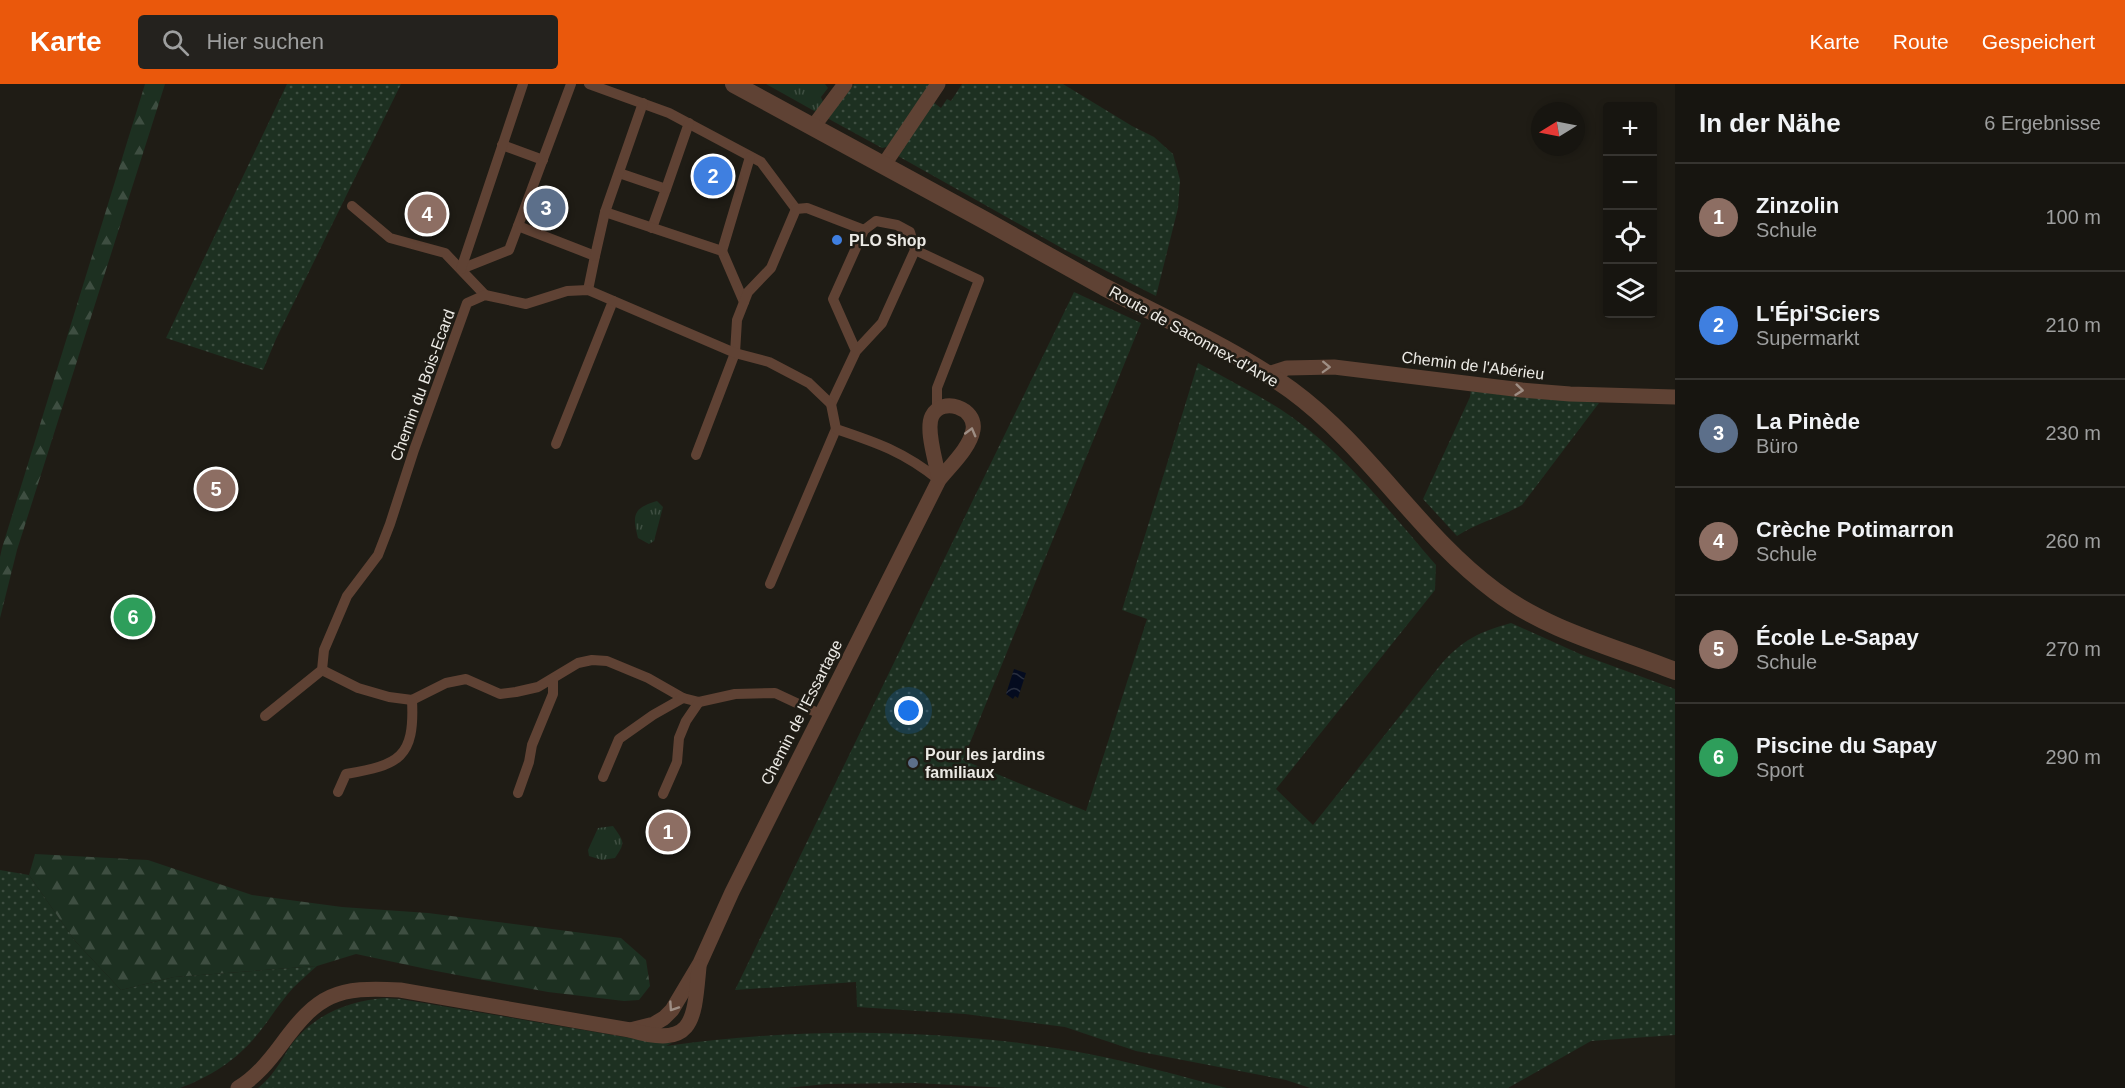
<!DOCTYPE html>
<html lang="de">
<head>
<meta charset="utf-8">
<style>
  body { margin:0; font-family:Helvetica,sans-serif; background:#24221e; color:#f1f3f6 }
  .controls { position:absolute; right:18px; top:18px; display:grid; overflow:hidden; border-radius:6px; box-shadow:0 3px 9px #0003 }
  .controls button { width:54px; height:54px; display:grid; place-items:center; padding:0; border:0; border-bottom:2px solid #363430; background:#171510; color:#f1f3f6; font:30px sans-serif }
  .compass { position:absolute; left:1531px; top:18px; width:54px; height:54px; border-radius:50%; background:#171510; box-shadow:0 3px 9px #0003; rotate:260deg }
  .you { position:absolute; left:909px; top:627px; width:21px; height:21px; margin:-15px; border:4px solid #fff; border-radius:50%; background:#1a73e8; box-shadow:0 0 0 9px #1a73e833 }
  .badge { display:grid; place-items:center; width:39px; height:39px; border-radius:50%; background:#ea580c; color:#fff; font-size:20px; font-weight:700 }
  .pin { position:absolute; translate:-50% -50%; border:3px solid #fff; box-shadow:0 2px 6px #0006 }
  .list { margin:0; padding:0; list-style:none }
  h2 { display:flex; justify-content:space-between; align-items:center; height:78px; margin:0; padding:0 24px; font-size:26px }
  h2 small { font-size:20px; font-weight:400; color:#9e9f9f }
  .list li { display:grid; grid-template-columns:39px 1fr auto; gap:18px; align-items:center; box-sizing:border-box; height:108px; padding:0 24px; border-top:2px solid #363430 }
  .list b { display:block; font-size:22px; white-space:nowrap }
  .list p { margin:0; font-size:20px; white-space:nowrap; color:#9e9f9f }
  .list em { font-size:20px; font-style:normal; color:#9e9f9f }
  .icon { flex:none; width:33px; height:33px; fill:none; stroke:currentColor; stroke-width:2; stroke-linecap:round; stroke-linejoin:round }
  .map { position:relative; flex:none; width:1675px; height:1004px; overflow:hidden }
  header { display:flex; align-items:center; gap:36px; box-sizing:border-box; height:84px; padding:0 30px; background:#ea580c; color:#fff }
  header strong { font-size:28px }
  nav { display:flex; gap:33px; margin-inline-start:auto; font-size:21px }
  .search { width:420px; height:54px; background:#24221e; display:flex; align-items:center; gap:15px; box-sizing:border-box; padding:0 21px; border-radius:6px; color:#9e9f9f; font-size:22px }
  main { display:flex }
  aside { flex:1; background:#171510 }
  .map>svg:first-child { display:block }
</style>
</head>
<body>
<header>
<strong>Karte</strong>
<div class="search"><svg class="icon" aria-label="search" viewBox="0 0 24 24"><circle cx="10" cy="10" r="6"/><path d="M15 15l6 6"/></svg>Hier suchen</div>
<nav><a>Karte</a><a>Route</a><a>Gespeichert</a></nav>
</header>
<main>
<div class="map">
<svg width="1675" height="1004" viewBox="0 0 1675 1004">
  <defs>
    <pattern id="grass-dots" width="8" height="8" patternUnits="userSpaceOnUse" patternTransform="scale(1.5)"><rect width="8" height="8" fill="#1d3021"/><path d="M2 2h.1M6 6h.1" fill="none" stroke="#3e4e41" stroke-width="1.8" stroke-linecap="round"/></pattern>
    <pattern id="forest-firs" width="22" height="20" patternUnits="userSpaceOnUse" patternTransform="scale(1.5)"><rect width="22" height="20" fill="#1d3021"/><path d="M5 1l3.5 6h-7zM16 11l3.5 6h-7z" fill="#3e4e41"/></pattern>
    <pattern id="park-tufts" width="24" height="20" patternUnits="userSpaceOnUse" patternTransform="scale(1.5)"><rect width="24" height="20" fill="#1d3021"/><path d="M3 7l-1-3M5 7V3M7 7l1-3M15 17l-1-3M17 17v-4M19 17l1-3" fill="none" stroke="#3e4e41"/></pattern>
    <pattern id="water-waves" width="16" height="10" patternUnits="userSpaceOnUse" patternTransform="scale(1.5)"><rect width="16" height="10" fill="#040b1f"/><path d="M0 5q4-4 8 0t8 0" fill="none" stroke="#292f3f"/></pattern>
  </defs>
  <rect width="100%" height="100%" fill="#1f1c15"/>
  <!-- grass -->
  <g fill="url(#grass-dots)">
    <path d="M287,0H401L276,255L263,286L166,254Z"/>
    <path d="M854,0H930L891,62L882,64L827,34Z"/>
    <path d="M962,0H1063L1132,42L1154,53L1173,70L1180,96L1178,124L1156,212L1067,167L898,72L933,18L941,24L947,15L951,17Z"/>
    <path d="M1074,208L1141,239L963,676L1086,727L1147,535L1122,526L1198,279C1236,300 1276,319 1309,346C1357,385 1396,435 1436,481L1435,506L1276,705L1313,741L1442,579C1464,555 1479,548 1511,539L1580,570L1675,605V951L1591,957L1508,1004H1310L1286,996L1136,967L1065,943L965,930L857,923L856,898L735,906Z"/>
    <path d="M1471,306L1599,319L1522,421C1501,433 1477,439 1457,452L1423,415L1470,313Z"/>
    <path d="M0,786L29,791L75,857L121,906L174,893L317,882C309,889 301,896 293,904C279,919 269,937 256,952C237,976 208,994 180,1004H0Z"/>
    <path d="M384,914L400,915L660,959H672L666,962C807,942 955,944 1094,971C1139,980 1183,993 1227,1004H1007L916,999L827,1000L786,1004H258C272,993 280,979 289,964C311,932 347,917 384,914Z"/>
  </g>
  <!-- forest -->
  <g fill="url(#forest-firs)">
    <path d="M145,0H165L17,466L0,534V473L2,464Z"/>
    <path d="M35,770L148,776L252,811L342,823L428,829L621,854L646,876L650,902L639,916L624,917L548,908L436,887L356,870L317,882L174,893L121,906L75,857L29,791Z"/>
  </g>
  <!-- park -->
  <g fill="url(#park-tufts)">
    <path d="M766,0H825L828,4L821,13L823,18L816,28Z"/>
    <path d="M657,417L663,423L654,457L649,460L638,454C632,431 633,424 657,417Z"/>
    <path d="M613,742C624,758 626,758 615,774L602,776L589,772L588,766L598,744Z"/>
  </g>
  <!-- water -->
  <path fill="url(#water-waves)" d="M1014,585L1026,589L1018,614L1015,612L1013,615L1006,610Z"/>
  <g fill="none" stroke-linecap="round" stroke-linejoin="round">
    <!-- pedestrian -->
    <g stroke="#5f4234" stroke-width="10">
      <path d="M589,0L669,29L761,78L796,125"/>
      <path d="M502,61L543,76"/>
      <path d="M619,89L666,105L652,144"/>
      <path d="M666,105L689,39"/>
      <path d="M352,122L390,154L445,169L485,211"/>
      <path d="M605,128L722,167L744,218"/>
      <path d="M518,142L595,172L588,206"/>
      <path d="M915,166L979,196L937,304V326"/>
      <path d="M722,167L750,73"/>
      <path d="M595,172L605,128L643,19"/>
      <path d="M461,185L509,166L571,0"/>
      <path d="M461,185L523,0"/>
      <path d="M831,320L856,267L833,215L864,146L876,137L897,141L910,148L915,166L882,239L856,267"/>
      <path d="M556,360L613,217"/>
      <path d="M696,371L735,269L737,236L748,208L771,184L796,125L807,124L864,146"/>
      <path d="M770,500L836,345"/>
      <path d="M322,586L358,604L389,613L412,616L446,599L466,595L500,610L516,608L538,603L578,579L592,576L607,577L648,594L683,614L699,618L735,610L775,609L820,630"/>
      <path d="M265,632L322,586L324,566L347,512L378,471L390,440L414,366L467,219L485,211L526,220L567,207L588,206L735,269L769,278L809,299L831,320L836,345C878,359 904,368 939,396"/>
      <path d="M603,693L619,655L653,631L683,614"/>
      <path d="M338,708L346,690C399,681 415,674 412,616"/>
      <path d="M518,709L529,678L532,661L553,610V595"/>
      <path d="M663,710L677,678L679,654L686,637L699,618"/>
    </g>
    <!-- minor -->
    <g stroke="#5f4234" stroke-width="15">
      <path d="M813,43L845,0"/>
      <path d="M883,82L938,0"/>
      <path d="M1268,290L1287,284L1334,283L1522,306L1570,310L1675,313"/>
      <path d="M630,946L654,940L664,934L672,926L700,879L732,808L939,396C950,382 970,364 973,346C977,324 942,312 932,332C925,346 937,380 939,396"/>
      <path d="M238,1004C256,993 269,977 281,961C318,910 337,902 400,906L630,946C694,965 694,937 699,883"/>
    </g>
    <!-- tertiary -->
    <path stroke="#5f4234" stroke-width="18" d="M734,0C818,46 902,91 986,137C1026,159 1065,181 1104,203C1167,236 1234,265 1291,306C1369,363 1418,450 1495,507C1548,547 1615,563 1675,587"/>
  </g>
  <!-- one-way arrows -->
  <defs><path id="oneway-chevron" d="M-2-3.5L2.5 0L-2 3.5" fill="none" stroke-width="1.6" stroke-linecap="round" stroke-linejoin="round" transform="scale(1.5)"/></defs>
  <g stroke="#9e8e84">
    <use href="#oneway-chevron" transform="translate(1326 283) rotate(2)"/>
    <use href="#oneway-chevron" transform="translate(1519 306) rotate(6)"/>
    <use href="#oneway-chevron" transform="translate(971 348) rotate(-75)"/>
    <use href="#oneway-chevron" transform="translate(673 923) rotate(124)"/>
  </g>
  <!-- markers -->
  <circle fill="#3f7fe0" stroke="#1f1c15" stroke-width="2" cx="837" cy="156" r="6"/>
  <circle fill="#5c6f8a" stroke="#1f1c15" stroke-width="2" cx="913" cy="679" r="6"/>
  <g text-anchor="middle" stroke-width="5" stroke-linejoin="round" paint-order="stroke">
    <!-- poi labels -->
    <g font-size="16" font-weight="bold" fill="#eceae5" stroke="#1f1c15" text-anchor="start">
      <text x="849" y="162">PLO Shop</text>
      <text x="925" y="676">Pour les jardins<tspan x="925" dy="18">familiaux</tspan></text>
    </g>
    <!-- street labels -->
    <g font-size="16" fill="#eceae5" stroke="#1f1c15">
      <text transform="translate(1194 252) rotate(29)" y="6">Route de Saconnex-d'Arve</text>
      <text transform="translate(1473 281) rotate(7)" y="6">Chemin de l'Abérieu</text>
      <text transform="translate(422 301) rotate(-70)" y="6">Chemin du Bois-Ecard</text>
      <text transform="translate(801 628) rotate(-63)" y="6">Chemin de l'Essartage</text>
    </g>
  </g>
</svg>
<div class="controls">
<button>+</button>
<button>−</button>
<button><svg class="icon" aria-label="locate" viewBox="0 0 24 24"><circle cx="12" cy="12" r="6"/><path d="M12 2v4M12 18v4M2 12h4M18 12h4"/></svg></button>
<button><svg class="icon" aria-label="layers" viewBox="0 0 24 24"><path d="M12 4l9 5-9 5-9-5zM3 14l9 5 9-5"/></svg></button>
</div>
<svg class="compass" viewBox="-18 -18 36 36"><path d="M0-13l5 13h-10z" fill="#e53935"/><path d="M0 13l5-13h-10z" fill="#9e9f9f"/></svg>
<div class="you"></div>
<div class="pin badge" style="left:668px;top:748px;background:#8d6e63">1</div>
<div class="pin badge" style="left:713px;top:92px;background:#3f7fe0">2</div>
<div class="pin badge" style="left:546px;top:124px;background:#5c6f8a">3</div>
<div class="pin badge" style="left:427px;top:130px;background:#8d6e63">4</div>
<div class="pin badge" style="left:216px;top:405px;background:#8d6e63">5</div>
<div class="pin badge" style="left:133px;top:533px;background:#2e9e5b">6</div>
</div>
<aside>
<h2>In der Nähe<small>6 Ergebnisse</small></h2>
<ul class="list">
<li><span class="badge" style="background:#8d6e63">1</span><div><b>Zinzolin</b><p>Schule</p></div><em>100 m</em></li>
<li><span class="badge" style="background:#3f7fe0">2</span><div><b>L'Épi'Sciers</b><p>Supermarkt</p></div><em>210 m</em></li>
<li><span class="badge" style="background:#5c6f8a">3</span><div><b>La Pinède</b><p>Büro</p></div><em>230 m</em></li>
<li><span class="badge" style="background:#8d6e63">4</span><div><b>Crèche Potimarron</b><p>Schule</p></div><em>260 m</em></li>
<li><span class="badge" style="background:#8d6e63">5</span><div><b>École Le-Sapay</b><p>Schule</p></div><em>270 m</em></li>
<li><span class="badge" style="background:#2e9e5b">6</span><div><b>Piscine du Sapay</b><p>Sport</p></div><em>290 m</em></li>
</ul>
</aside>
</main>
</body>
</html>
